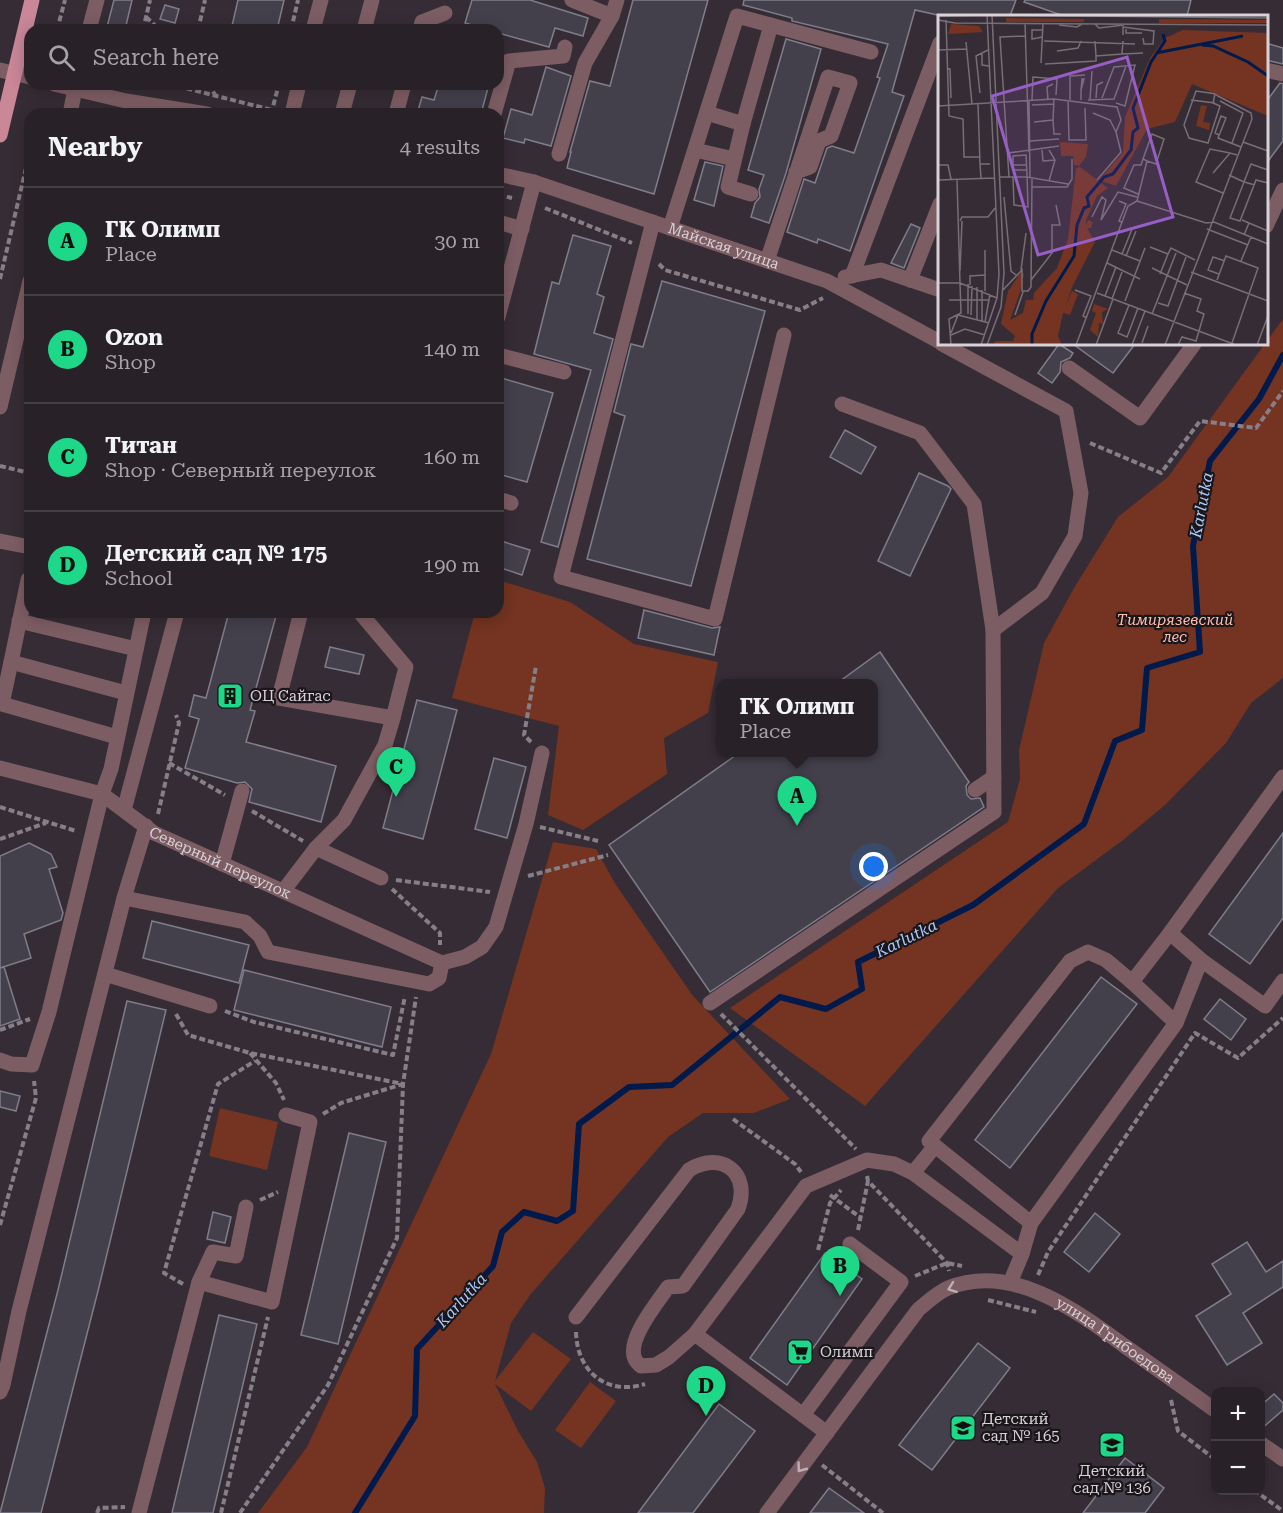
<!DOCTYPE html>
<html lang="en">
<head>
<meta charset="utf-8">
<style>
  body { margin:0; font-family:"Roboto Serif",serif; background:#342e34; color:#f1f3f6 }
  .controls { position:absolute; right:18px; bottom:18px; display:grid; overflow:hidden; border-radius:12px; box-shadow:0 3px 15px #0003 }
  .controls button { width:54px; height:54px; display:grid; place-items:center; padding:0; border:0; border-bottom:2px solid #443e45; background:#282128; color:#f1f3f6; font:30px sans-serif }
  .you { position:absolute; left:874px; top:867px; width:21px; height:21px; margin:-15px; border:4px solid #fff; border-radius:50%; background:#1a73e8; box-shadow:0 0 0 9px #1a73e833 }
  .badge { display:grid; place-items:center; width:39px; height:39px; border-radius:50%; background:#1dd888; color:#111; font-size:20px; font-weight:700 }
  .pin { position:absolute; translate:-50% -50px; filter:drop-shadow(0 2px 3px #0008) }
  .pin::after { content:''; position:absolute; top:32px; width:21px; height:18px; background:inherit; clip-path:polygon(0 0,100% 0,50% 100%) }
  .popup { position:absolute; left:716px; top:679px; width:162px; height:78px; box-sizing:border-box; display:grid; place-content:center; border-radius:12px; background:#282128; filter:drop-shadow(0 2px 4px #0005); font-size:20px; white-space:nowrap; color:#a5a3a8 }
  .popup b { font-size:22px; color:#f1f3f6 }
  .popup::after { content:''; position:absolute; left:50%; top:100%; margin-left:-12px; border:12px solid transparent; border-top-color:#282128 }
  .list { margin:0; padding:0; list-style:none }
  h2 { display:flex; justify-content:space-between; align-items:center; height:78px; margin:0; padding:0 24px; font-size:26px }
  h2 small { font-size:20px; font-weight:400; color:#a5a3a8 }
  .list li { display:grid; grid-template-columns:39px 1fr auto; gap:18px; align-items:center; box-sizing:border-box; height:108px; padding:0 24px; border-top:2px solid #443e45 }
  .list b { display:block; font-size:22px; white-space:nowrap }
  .list p { margin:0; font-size:20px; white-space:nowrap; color:#a5a3a8 }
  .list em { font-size:20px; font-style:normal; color:#a5a3a8 }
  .icon { flex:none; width:33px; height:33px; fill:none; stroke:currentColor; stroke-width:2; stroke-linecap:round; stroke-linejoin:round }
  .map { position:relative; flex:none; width:1283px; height:1513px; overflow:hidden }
  .search { position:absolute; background:#282128; box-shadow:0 3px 15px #0003; left:24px; top:24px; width:480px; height:66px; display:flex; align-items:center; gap:15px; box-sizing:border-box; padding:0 21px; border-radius:18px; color:#a5a3a8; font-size:22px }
  .panel { position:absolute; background:#282128; box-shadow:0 3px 15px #0003; left:24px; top:108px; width:480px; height:510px; border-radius:18px }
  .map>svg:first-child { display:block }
</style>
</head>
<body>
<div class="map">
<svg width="1283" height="1513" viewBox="0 0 1283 1513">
  <rect width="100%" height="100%" fill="#362c35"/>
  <!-- green -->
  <g fill="#743421">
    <path d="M1283,319V678L1251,703L1226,743L1165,805L1123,840L1058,888L865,1106L730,1008L1008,822L1020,779L1019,750L1044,643L1074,588L1118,517L1168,477Z"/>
    <path d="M498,580L570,602L634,644L718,662L708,713L664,738L667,774L583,830L548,815L559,726L452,698L475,612H498Z"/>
    <path d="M553,842L596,849L616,885L693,996L790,1099L754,1113H703L668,1137L530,1295L511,1323L495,1381L533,1332L571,1359L531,1411L495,1384L518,1431L537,1462L545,1488L544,1513H258L307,1447L491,1054Z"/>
    <path d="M220,1108L278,1122L267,1170L209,1156Z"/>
    <path d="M590,1382L616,1401L581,1448L555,1430Z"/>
  </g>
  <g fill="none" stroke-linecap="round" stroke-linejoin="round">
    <!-- stream -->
    <path stroke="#001a4c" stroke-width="6" d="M355,1513L415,1416L417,1349L493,1266L502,1232L524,1212L557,1221L573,1211L579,1124L629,1087L672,1085L780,997L826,1009L862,989L858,962L973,905L1084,824L1115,741L1142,730L1147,668L1200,652L1193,546L1210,461L1259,399L1283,355"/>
  </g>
  <!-- building -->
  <g fill="#43404c" stroke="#807d8b" stroke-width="1.5">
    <path d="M114,0H132L125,30L107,27Z"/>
    <path d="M238,0H284L277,30H231Z"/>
    <path d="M472,0H530L588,18L583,36L555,28L549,47L498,33V30H489L465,23Z"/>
    <path d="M633,0H708L654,194L567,168L571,152H570L590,81L610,86Z"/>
    <path d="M744,0H1016L1010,16H942L915,10L892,92L904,96L850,251L818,239L817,243L787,232L804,179L815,183L827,148L832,146L854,153L880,78L877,77L888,44L792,21V18L743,5Z"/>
    <path d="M1025,0H1191L1187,16H1064L1024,2Z"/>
    <path d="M165,5L179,9L175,23L160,19Z"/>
    <path d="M786,39L821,49L786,173L769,223L751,217L755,203L760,197L759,189L764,175L748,170Z"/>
    <path d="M1266,43L1283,48V64L1266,60Z"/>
    <path d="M546,67L571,76L551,146L525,139L524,143L503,138L511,109L532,115Z"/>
    <path d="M1280,83L1283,84V141L1266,164V102Z"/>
    <path d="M439,84H489L481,114H417L422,97L434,100Z"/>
    <path d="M705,162L723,166L714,206L694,200Z"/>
    <path d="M911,224L920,228L904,268L891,263Z"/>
    <path d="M573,235L611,246L597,294L604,297L594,333L613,339L558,547L541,542L591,370L534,354L552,282L559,284Z"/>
    <path d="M662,281L765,311L691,586L587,559L625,416L614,412L631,344L643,347Z"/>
    <path d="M1059,344L1073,353L1070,358L1061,362L1060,372L1052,383L1038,373Z"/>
    <path d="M1073,344H1135L1113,373Z"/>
    <path d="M498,377L553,393L527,482L498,474Z"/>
    <path d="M845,430L876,447L861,474L830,457Z"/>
    <path d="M919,473L948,486L951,489L910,576L878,561Z"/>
    <path d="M501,541L530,550L522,575L498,567V551Z"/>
    <path d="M644,610L712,628L720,627L714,655L638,638Z"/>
    <path d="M229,612H260L276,616L250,710L255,711L246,742L336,766L321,822L249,802L252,789L245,782L237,783L185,768L199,719L189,716L194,695L206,698Z"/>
    <path d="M330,647L364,655L359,674L325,667Z"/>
    <path d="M880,652L969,782L966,786L967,795L971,799L980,798L984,807L710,992L609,845L739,753H873V684H836Z"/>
    <path d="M417,700L457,710L423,839L383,828Z"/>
    <path d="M494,758L526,767L507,838L475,829Z"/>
    <path d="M1283,833V918L1250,964L1209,934Z"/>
    <path d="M29,843L51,854L57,867L49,869L63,913L61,920L24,934L31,958L0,968V856Z"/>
    <path d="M152,921L249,945L239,983L143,958Z"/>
    <path d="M4,967L20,1019L0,1026V968Z"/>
    <path d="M244,970L391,1007L382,1047L234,1010Z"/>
    <path d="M1101,977L1137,1004L1010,1168L975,1140Z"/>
    <path d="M1220,999L1246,1019L1231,1040L1204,1019Z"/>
    <path d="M127,1001L166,1010L98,1291L41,1513H0L58,1290Z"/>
    <path d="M0,1091L20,1096L16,1111L0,1107Z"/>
    <path d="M349,1133L386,1142L338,1344L301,1335Z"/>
    <path d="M213,1212L231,1217L225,1243L207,1239Z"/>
    <path d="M1095,1213L1120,1234L1089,1272L1064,1252Z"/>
    <path d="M1247,1242L1266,1272L1283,1261V1287L1243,1313L1262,1343L1227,1365L1196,1316L1231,1294L1212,1264Z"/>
    <path d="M825,1253L862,1279L787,1385L750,1358Z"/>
    <path d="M219,1315L257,1324L213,1513H172Z"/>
    <path d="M978,1343L1010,1368L932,1470L899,1445Z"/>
    <path d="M1274,1394L1283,1403V1410L1260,1430V1406Z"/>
    <path d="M719,1404L755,1431L693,1513H638Z"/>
    <path d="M1125,1458L1164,1488L1145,1513H1083Z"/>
    <path d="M829,1488L864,1513H810Z"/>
  </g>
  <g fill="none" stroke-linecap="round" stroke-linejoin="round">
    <!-- path -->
    <g stroke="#877f87" stroke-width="4" stroke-dasharray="6 3" stroke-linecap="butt">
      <path d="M146,17L160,30"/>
      <path d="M57,30L65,0"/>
      <path d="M143,30L150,0"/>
      <path d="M198,30L205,0"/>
      <path d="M291,30L298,0"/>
      <path d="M169,84L276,111"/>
      <path d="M208,84L216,96"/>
      <path d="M271,114L279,84"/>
      <path d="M498,195L512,198"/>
      <path d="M545,208L632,243"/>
      <path d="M659,264L665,270L800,310L823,298"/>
      <path d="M0,279L30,151"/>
      <path d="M1090,443L1161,473L1200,421L1256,428L1283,391"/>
      <path d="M0,466L30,473"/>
      <path d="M26,531L30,514"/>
      <path d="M531,742L524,735L536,666"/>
      <path d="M169,763L225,795"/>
      <path d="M0,807L76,831"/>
      <path d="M252,811L303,841"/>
      <path d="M158,814L179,723L176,715"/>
      <path d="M540,827L598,841"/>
      <path d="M0,839L46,823"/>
      <path d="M528,876L608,855"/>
      <path d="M396,880L490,892"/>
      <path d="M392,889L440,933V945"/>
      <path d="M225,1011L254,1022L393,1055L405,996"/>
      <path d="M176,1014L188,1035L250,1053L403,1084"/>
      <path d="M721,1014L856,1149"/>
      <path d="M0,1030L30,1019"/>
      <path d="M250,1053L276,1083L284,1100"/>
      <path d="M323,1114L341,1103L403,1084"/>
      <path d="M733,1119L795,1164L801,1172"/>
      <path d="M867,1176L868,1181L947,1263L949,1271"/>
      <path d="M830,1195L861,1218"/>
      <path d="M260,1200L278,1192"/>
      <path d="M0,1225L36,1098L34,1081"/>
      <path d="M858,1230L868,1181"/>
      <path d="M818,1250L830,1203L841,1190"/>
      <path d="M1038,1275L1048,1252L1195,1033L1238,1058L1283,1018"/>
      <path d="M915,1276L947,1263L962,1266"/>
      <path d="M183,1284L164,1273L218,1084L255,1061"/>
      <path d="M988,1300L1036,1312"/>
      <path d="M576,1332C577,1372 607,1396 645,1384"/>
      <path d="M1171,1400L1178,1431L1216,1460"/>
      <path d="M822,1465L883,1513"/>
      <path d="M1254,1490L1283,1511"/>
      <path d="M97,1513L99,1508L125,1507"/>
      <path d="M221,1513L268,1317"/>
      <path d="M240,1513L328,1385L397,1238L403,1084L416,997"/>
    </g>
    <!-- minor -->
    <g stroke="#7d5d64" stroke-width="15">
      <path d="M612,16L617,0"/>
      <path d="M89,30L97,0"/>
      <path d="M313,30L321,0"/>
      <path d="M364,30L372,0"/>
      <path d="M420,30L422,22L445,13"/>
      <path d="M0,70L30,77"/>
      <path d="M1266,70L1283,74"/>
      <path d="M54,84L126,101L207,114"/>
      <path d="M707,113L743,124L771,25"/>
      <path d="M70,114L76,84"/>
      <path d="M292,114L299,84"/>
      <path d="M342,114L350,84"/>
      <path d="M396,114L404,84"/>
      <path d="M494,114L509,61L563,56L565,47"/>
      <path d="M743,124L728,187L751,194"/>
      <path d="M695,150L734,159"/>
      <path d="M559,154L585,63L612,16L572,0"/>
      <path id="s1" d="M498,174L534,182L827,281L940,342"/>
      <path d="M498,222L522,229"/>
      <path d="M653,222L561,577L715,619L784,335"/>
      <path d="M1266,226L1283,190"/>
      <path d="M670,228L737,16L871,52"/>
      <path d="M767,261L828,77L850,83L831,136L819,141L810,167L796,172"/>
      <path d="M852,276L940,43"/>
      <path d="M845,277L881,270L940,290"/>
      <path d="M910,280L940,204"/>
      <path d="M498,317L534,182"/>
      <path d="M498,355L564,372"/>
      <path d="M1069,368L1140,418L1194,344"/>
      <path d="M842,404L920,433L974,504L993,630"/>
      <path d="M0,407L30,281"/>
      <path d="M498,499L511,503"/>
      <path d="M0,541L30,547"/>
      <path d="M30,580H28L11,662L126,693"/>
      <path d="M301,612L279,698L393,718L406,667L362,615"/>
      <path d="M19,621L136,649"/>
      <path d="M11,662L2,704L117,737"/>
      <path id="s2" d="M0,768L102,794L154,833L442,963"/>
      <path d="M975,790L994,777"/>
      <path d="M124,810L177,612"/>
      <path d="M316,848L381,878"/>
      <path d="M222,864L242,791"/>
      <path d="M284,890L316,848L344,820L385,745L393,718"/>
      <path d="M124,898L245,922L260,936L268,952L429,984L439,978L442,963"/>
      <path d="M1201,960L1170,933L1283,777"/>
      <path d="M442,963L465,957L482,947L496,927L526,824L542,753"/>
      <path d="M105,974L210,1006"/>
      <path d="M1132,982L1176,1023"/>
      <path d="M710,1003L994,812L993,630L1042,593L1075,536L1081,493L1066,411L942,344"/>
      <path d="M0,1060L11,1064L32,1065L49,1012L102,794L111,769L144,612"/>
      <path d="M913,1173L935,1146"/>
      <path d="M1031,1223L929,1141L1070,961L1088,952L1106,960L1132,982L1170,933"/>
      <path d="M199,1282L213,1252L236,1256L246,1207"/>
      <path d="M1010,1283L1022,1254L1031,1223L1176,1023L1201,960L1265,1006L1283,981"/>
      <path d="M576,1317L689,1170C722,1150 751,1173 738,1209L683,1286L668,1287C657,1303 626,1340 635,1359C636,1362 639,1364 641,1366L656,1365L669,1357L695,1334L806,1186L867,1160L894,1164L913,1173L1022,1254"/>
      <path d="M695,1334L803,1415"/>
      <path d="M0,1392L3,1385L19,1311L124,898L146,826"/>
      <path d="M827,1433L803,1415L901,1282L850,1244"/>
      <path d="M1260,1443L1283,1459"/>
      <path d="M139,1513L199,1282L272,1302L310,1122L286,1115"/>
      <path id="s3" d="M767,1513L918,1310C927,1302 937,1293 948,1288C1012,1262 1077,1311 1126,1347C1156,1368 1186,1389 1216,1411"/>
    </g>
    <!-- major -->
    <path stroke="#c98798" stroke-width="15" d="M0,135L32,0"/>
  </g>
  <!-- one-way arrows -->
  <defs><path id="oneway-chevron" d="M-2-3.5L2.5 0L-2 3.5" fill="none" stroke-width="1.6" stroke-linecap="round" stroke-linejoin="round" transform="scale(1.5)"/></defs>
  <g stroke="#bdafb5">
    <use href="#oneway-chevron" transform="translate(952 1288) rotate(160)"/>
    <use href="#oneway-chevron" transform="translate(801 1468) rotate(127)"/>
  </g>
  <!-- icons -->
  <defs>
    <g id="building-square" transform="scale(1.35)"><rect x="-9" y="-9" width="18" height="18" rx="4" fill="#1dd888" stroke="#1a161a"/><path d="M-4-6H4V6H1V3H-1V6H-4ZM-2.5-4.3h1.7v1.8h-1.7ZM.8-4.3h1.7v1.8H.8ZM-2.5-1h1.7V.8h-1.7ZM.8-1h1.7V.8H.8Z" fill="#111"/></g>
    <g id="supermarket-square" transform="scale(1.35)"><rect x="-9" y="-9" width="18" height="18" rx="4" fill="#1dd888" stroke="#1a161a"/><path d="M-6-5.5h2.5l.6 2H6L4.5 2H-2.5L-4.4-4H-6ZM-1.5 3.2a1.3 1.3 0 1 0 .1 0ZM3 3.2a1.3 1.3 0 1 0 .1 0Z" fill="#111"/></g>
    <g id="school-square" transform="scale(1.35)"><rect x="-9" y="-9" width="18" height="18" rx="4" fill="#1dd888" stroke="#1a161a"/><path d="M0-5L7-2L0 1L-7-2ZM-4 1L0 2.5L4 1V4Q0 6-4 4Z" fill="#111"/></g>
  </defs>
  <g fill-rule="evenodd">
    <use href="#building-square" x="230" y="696"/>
    <use href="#supermarket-square" x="800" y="1352"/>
    <use href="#school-square" x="963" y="1428"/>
    <use href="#school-square" x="1112" y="1445"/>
  </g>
  <g text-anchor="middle" stroke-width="4.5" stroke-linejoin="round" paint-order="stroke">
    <!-- street labels -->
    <g font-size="15" fill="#d8d2d8" stroke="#1a161a">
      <text dy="5" stroke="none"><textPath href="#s1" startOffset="237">Майская улица</textPath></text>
      <text dy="5" stroke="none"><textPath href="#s2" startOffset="243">Северный переулок</textPath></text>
      <text dy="5" stroke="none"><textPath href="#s3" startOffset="474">улица Грибоедова</textPath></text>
    </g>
    <!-- park labels -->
    <g font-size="15" font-style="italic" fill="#fdbeac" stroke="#1a161a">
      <text x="1175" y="625">Тимирязевский<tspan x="1175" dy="17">лес</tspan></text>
    </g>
    <!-- poi labels -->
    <g font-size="15" fill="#d8d2d8" stroke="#1a161a" text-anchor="start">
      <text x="250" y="701">ОЦ Сайгас</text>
      <text x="820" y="1357">Олимп</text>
      <text x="982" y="1424">Детский<tspan x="982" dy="17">сад № 165</tspan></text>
      <text x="1112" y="1476" text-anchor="middle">Детский<tspan x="1112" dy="17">сад № 136</tspan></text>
    </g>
    <!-- water labels -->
    <g font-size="16" font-style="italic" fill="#aac9fa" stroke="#1a161a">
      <text transform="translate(1201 505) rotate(-79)" y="6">Karlutka</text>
      <text transform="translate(906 938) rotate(-26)" y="6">Karlutka</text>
      <text transform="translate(461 1300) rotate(-48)" y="6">Karlutka</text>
    </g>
  </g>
  <!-- overview -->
  <g transform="translate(938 15)">
    <rect width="330" height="330" fill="#362c35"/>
    <path d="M68,3L146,4V7H68ZM221,4L330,5V8H221ZM13,9L41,11L45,17L10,19ZM245,15L330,18V101L254,69L237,107L209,114L178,171L161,165L185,137L187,102L212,43L227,23ZM263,90L269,91L265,107L272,108L271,115L258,111ZM122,127L150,129L148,142L141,151L136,150L135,141H123ZM142,152L170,173L159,181L148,205V210L150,205L155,207L153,213H149L157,227L135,270L127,293L134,276L140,279L132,300L125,298L120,321L124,330H56L57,326H75L77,321L63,309L70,276L83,257L86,259L82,277L72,305L85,298L88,285H95L96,278L119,253L130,224L138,153ZM156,289L170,294L164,297L165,309L161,308L160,322L152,315L158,298L154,296Z" fill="#743421"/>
    <path fill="none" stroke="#001a4c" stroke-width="3" d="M264,30L275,31L310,47L330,61M218,38L305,21M94,330V319L108,286L136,241L139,210L146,193L151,191L149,182L166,162L175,159L193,135L195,117L200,113L195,93L213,47L227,26L225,19"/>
    <path fill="none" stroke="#776e76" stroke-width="1.5" d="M58,0L330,3M0,1L51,0M0,5L17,8L330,10M8,5L11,101L25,104L26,142H42M87,8L91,137M157,9L161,13L186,10M121,10L139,12L144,9M188,14V18H204M185,20V12L216,16L215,29H206L205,23M104,22L94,24V15H105M106,26L197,29M157,26L158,41L184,39L185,26M28,27L34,89M0,35L28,34M119,36L140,33L143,26M44,38V50L51,51M184,39L205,38M103,48L105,8M107,49L158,46V41M9,53L12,54L13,83M42,78L38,41L50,35M158,83L159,70L165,67M164,83L176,52L197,50L187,91L178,88M152,84L154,56M94,85L95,62L119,64L118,80M110,85L109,72L115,69M130,85L131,125H148L147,93M132,85V61L147,60M143,85V75L144,64H146L143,75M150,85L176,84L188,51M253,85L277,88M91,86L92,163M282,86L305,98L294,128M40,89L42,149M94,90L116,89M0,91L116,84L179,92L183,105L178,117L183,137L159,165M155,98L172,105L178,117M115,105L116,119H123M96,107L115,105L116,84M281,120L277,118L283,101L288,103L280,123L303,132M92,126L121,124M305,127L330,136M104,135L105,146L117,145L111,135M70,138L121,131M0,150H10L13,164M75,150L76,155H89M275,158L292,138L299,140M291,160L306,167L292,203L302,206L318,165L330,168M62,162H89L130,169M71,162L62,22L87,21M75,162L76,190L90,192L89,159L88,140L75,141V150H88M43,163L42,149H52M19,164L22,268L59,283M0,165L56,163M111,166L117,145M317,170L306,167L313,149L330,155M94,172H129L134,164V144M285,178L258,167L272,134L292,138M200,179L186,173L196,150H203L205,144M66,182L73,256L78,260M181,186L188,189L181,206L184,207M199,186L268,208L276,207L330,229M199,186L209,146L218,149L226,124L214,119L205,144L209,146M154,202L164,182L168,185L163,205L180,177L199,182M304,205L311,208L306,220M22,206L24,202H50L57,193M311,208L330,216M269,214L310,230M212,232L230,239L233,233L257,245M174,235L202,246M184,239L194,214M188,241L198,216M303,246L313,222M169,248L202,264M214,253L249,270M83,255L88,218M22,256L24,206M253,257L330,286M222,259L230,239M281,259L270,255L275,242L287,246M93,265L114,238V210H122L118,190M279,265L288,241L320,253L294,328M0,268H22L23,298L11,304L13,330M30,269V299M32,270V261L47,260M65,275L84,255V276H90L93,272L94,164M137,275L153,281L145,301L149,303M47,276V235M159,278L298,330M167,281L178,252M174,284L184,257M11,285H51M187,286L207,233M220,288L230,291L248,242M191,290L180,318L189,322L200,293M214,299L238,238M33,300L34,271M77,300L85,277M39,304V272M44,306V275M47,307L52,279M13,318L20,300L51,308M13,320L27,314L47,320M204,328L210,311M43,330L59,283L61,259L49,0M49,330L63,292L66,258L54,0M138,330L190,191L199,186M158,330L175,284M194,330L207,296M227,330L314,104L313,98L280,81L277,79L272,78L258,76L246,110L251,123L270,128L282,91L275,88L277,79M240,330L244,322L258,326L266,299L259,296L263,284L246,278M319,330L330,301"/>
    <path fill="#975ec6" fill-opacity="0.15" stroke="#975ec6" stroke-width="3" d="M189,42L235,202L100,240L54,81Z"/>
    <rect width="330" height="330" fill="none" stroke="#d8d2d8" stroke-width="3"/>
  </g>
</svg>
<div class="controls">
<button>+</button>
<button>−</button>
</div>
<div class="you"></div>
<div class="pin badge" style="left:797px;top:826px">A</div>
<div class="popup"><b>ГК Олимп</b>Place</div>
<div class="pin badge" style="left:840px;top:1296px">B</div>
<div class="pin badge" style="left:396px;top:797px">C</div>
<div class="pin badge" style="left:706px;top:1416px">D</div>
<div class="search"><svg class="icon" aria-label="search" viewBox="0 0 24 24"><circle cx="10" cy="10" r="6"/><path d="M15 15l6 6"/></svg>Search here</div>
<section class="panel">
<h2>Nearby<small>4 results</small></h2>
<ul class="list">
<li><span class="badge">A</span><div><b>ГК Олимп</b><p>Place</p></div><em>30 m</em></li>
<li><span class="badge">B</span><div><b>Ozon</b><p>Shop</p></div><em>140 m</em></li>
<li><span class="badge">C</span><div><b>Титан</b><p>Shop · Северный переулок</p></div><em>160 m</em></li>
<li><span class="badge">D</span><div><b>Детский сад № 175</b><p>School</p></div><em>190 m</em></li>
</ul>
</section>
</div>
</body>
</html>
